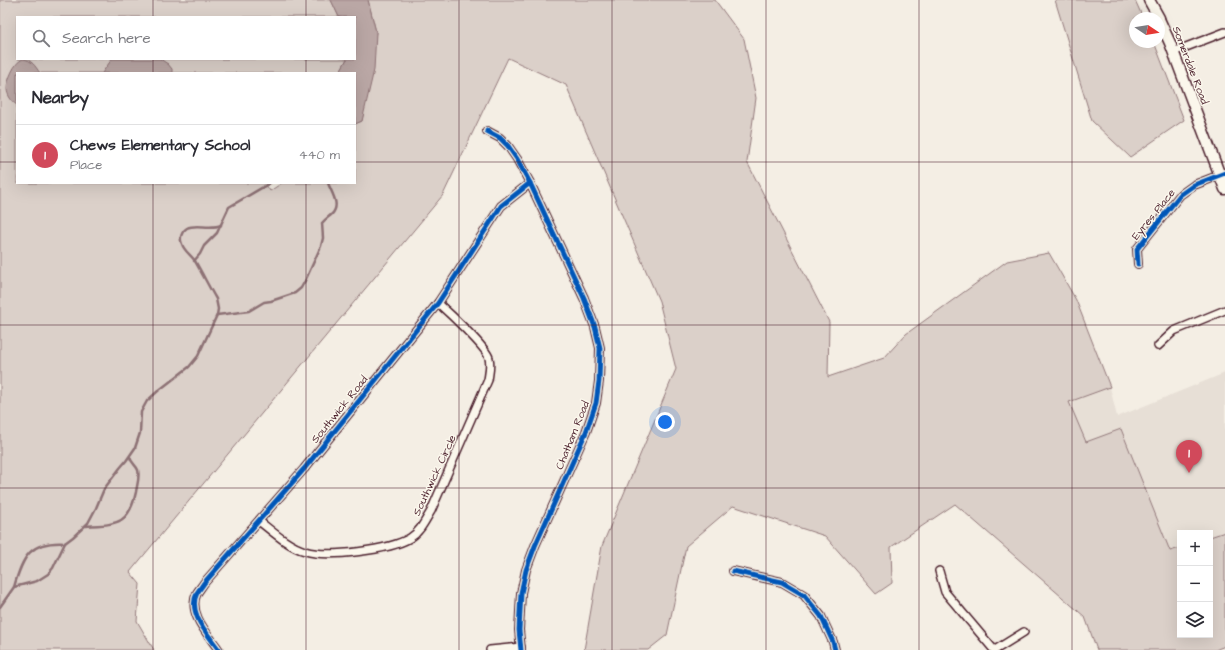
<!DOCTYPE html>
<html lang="en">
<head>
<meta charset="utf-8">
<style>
  body { margin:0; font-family:"Architects Daughter",sans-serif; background:#f2f2f3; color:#2b2b33 }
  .controls { position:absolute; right:12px; bottom:12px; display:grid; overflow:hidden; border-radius:0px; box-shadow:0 4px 16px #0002 }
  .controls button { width:36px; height:36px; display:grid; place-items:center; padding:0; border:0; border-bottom:1px solid #e1e1e2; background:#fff; color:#2b2b33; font:20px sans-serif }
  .compass { position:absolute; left:1129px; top:12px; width:36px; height:36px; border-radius:50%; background:#fff; box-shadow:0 4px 16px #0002; rotate:102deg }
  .you { position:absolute; left:665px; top:422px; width:14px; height:14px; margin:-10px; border:3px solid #fff; border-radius:50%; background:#1a73e8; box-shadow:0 0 0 6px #1a73e833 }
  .badge { display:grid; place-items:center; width:26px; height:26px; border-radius:50%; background:#d1495b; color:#fff; font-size:13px; font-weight:700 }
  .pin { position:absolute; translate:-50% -33px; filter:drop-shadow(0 1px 2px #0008) }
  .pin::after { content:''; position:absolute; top:21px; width:14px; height:12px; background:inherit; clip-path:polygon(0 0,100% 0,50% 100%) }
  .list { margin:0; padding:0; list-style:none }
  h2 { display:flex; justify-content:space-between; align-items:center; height:52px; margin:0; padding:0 16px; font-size:17px }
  h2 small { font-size:13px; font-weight:400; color:#7c7c81 }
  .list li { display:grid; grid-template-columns:26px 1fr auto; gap:12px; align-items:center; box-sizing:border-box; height:60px; padding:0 16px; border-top:1px solid #e1e1e2 }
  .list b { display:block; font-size:15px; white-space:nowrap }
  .list p { margin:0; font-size:13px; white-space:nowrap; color:#7c7c81 }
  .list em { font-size:13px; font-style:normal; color:#7c7c81 }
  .icon { flex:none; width:22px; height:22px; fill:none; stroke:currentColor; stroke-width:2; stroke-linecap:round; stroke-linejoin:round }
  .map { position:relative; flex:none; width:1225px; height:650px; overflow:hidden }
  .search { position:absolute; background:#fff; box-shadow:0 4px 16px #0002; left:16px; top:16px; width:340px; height:44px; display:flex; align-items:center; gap:10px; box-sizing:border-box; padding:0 14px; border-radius:0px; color:#7c7c81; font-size:15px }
  .panel { position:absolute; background:#fff; box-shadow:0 4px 16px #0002; left:16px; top:72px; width:340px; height:112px; border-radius:0px }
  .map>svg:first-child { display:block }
</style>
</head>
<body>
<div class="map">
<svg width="1225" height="650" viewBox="0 0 1225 650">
  <rect width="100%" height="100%" fill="#f4eee4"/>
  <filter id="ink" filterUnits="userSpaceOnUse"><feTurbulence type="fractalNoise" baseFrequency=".025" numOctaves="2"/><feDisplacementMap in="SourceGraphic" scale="8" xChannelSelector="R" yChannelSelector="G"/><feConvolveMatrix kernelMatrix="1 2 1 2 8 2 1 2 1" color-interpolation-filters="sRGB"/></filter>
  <g filter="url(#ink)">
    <!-- built -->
    <path fill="#e7dfd6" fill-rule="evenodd" d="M1225,373V646L1214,650H1097L1085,617L1069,401L1110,387L1117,417ZM1180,533H1210V635H1180Z"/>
    <!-- green -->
    <g fill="#dbd0c9" stroke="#92787a">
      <path d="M0,0H331L339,17H17V59H347L339,73H17V183H265L270,191L282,183H355V124L362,121L376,32L368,0H715L744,39L756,98L747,162L829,322L828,377L884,358L906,334L1007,261L1049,253L1076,300L1110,387L1069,402L1086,442L1121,429L1170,551L1180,548V635H1210V537L1225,532V646L1215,650H1097L1085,617L955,504L891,547L892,583L876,594L825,536L733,506L686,546L667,635L648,650H584L602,546L676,369L659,301L566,85L508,58L443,195L130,572L140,584L137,621L154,650H0Z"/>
      <path d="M1055,0H1135L1143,18H1135V42H1154L1184,120L1130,157L1092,121Z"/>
    </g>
    <!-- water -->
    <g fill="#baa7a5" stroke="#8d7174">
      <path d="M331,0H368L376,32L374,70L362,121L355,124V73H339L347,59H355V17H339Z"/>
      <path d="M23,59C32,60 35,66 40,73H17V105C12,102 7,95 7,89C7,81 14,62 23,59Z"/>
      <path d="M112,59H160L168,64L172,69V73H102Z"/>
    </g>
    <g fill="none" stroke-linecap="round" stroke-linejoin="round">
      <!-- stream -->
      <g stroke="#8d7174" stroke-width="2.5">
        <path d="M194,261L200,254L204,246L217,233L229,207L270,183"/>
        <path d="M217,315L249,311L264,302L271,301L295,293L301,288L306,279L321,246L323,238L322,223C325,219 329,217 332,214C341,205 331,192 328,183"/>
        <path d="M86,526C115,524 129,526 136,492C137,485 140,477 138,470C136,465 131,463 130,457"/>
        <path d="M14,587C23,556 30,541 65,543"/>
        <path d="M0,607L14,587L37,581L48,574L53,568L65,543L73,537L88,523L96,508L104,489L120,468L126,461L135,448L140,433L141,412L147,401L158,391L189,367L198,356L217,315L218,309L216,299C209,287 202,273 195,261C191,255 184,251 182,244C179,238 182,231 187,228C196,223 210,230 221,225"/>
      </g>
      <!-- street casing -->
      <g stroke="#4a1f2b" stroke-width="10">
        <g id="street">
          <path d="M1173,52L1225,32"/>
          <path d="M487,131L500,138L508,146L517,159L530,183L584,298L595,327L600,348L599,381L596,403L586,432L535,546L526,570L521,593L519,630L521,650"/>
          <path d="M1138,264L1137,249L1180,195L1194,185L1225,173"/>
          <path d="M1158,346L1174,331L1225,310"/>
          <path d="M259,521C273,532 288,546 305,551C328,558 390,550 410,538C420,532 425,521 431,511L488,380C489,373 491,366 489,358C487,348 448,312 438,303"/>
          <path d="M733,571L782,582L804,595L821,616L833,642L835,650"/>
          <path d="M939,571L945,592L994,650"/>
          <path d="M219,650C208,634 187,613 197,593C199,590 202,586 204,583L304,469L438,303L501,206L530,183"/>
          <path d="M490,650L521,647"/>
          <path d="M995,650L1024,632"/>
        </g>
      </g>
      <!-- secondary casing -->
      <g stroke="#4a1f2b" stroke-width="13">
        <g id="secondary">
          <path d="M1149,0L1159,18"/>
          <path d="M1159,19L1170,43L1225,189"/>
        </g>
      </g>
      <!-- street -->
      <use href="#street" stroke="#fbf7ec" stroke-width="7"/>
      <!-- secondary -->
      <use href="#secondary" stroke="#fbf7ec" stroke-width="10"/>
      <!-- cycleway casing -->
      <g stroke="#fbf7ec" stroke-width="8">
        <g id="cycleway">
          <path d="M487,131L500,138L508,146L517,159L530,183L584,298L595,327L600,348L599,381L596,403L586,432L535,546L526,570L521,593L519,630L521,650"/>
          <path d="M1138,264L1137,249L1180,195L1194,185L1225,173"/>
          <path d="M733,571L782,582L804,595L821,616L833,642L835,650"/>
          <path d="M219,650C208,634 187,613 197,593C199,590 202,586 204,583L304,469L438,303L501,206L530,183"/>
        </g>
      </g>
      <!-- cycleway -->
      <use href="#cycleway" stroke="#0057b8" stroke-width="5"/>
    </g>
  </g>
  <!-- grid -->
  <path fill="none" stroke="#4a1f2b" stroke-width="1" stroke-opacity="0.55" d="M153,0V17M306,0V17M459,0V650M612,0V650M766,0V650M919,0V650M1072,0V650M153,59V73M306,59V73M0,162H17M355,162H1225M153,183V650M306,183V650M0,325H1225M0,488H1225"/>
  <g text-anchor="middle" stroke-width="3" stroke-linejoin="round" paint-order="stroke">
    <!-- street labels -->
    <g font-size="11" fill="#4a1f2b" stroke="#fbf7ec">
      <text transform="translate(1191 65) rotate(69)" y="4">Somerdale Road</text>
      <text transform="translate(1153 214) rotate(-51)" y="4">Eyres Place</text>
      <text transform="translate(339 409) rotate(-51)" y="4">Southwick Road</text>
      <text transform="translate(572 435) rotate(-68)" y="4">Chatham Road</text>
      <text transform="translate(434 475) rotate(-65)" y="4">Southwick Circle</text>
    </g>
  </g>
</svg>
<div class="controls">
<button>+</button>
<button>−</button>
<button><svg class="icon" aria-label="layers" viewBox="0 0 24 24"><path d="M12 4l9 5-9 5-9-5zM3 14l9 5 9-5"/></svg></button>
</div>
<svg class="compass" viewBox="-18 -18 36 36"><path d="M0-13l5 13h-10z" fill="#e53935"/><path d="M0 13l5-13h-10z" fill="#7c7c81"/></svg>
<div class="you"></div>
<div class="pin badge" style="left:1189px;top:473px">1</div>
<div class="search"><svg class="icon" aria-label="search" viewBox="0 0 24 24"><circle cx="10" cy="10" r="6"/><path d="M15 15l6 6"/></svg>Search here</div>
<section class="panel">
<h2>Nearby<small></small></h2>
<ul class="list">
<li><span class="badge">1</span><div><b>Chews Elementary School</b><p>Place</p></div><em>440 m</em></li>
</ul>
</section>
</div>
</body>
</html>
